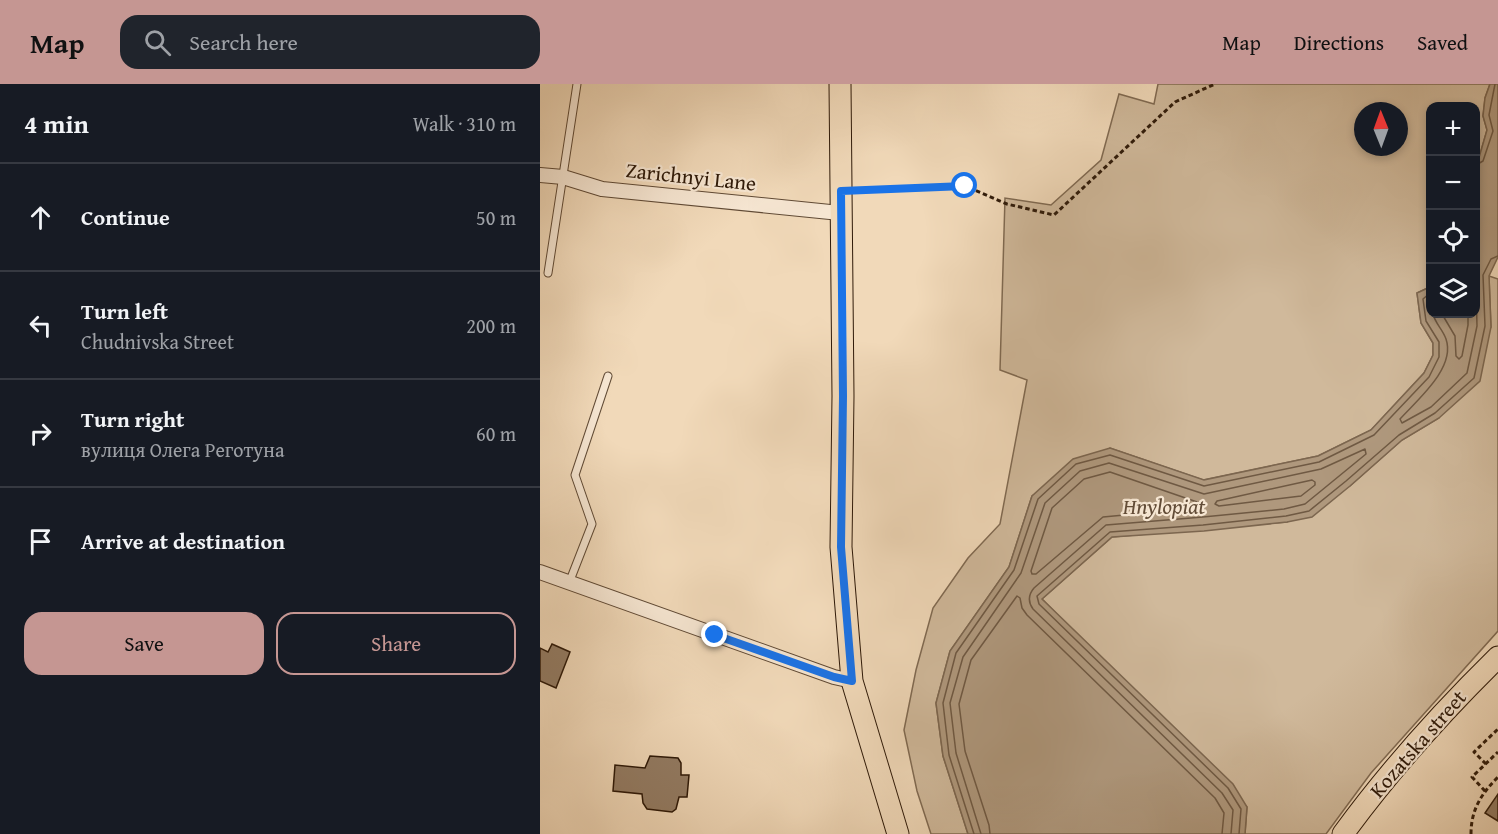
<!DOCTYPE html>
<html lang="en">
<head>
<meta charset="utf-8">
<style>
  body { margin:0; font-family:"Gentium Book Plus",serif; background:#20242c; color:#f1f3f6 }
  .controls { position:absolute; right:18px; top:18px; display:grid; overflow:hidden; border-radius:12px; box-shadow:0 3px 9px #0003 }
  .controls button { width:54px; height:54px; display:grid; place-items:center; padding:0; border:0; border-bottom:2px solid #363941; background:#171b24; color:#f1f3f6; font:30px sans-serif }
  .compass { position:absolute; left:814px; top:18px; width:54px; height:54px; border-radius:50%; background:#171b24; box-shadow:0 3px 9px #0003; rotate:359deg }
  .stop { position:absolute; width:18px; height:18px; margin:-14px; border:4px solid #1a73e8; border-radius:50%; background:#fff }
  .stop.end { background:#1a73e8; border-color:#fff; box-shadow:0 2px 6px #0008 }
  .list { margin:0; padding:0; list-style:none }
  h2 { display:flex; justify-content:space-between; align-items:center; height:78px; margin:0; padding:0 24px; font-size:26px }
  h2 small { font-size:20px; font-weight:400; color:#9ea1a6 }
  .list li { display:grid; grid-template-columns:39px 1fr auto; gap:18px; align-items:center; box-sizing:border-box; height:108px; padding:0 24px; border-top:2px solid #363941 }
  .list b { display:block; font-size:22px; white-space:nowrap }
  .list p { margin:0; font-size:20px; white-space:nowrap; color:#9ea1a6 }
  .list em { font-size:20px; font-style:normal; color:#9ea1a6 }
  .actions { display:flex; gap:12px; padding:18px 24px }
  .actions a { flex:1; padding:14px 0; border:2px solid #c59692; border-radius:18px; text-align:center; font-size:21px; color:#c59692 }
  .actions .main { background:#c59692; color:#111 }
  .icon { flex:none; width:33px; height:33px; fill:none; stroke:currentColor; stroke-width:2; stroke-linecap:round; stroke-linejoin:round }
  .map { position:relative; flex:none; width:958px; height:750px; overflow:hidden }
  header { display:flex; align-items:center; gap:36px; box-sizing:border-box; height:84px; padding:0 30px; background:#c59692; color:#111 }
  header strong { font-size:28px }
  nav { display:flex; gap:33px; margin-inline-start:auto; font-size:21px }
  .search { width:420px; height:54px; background:#20242c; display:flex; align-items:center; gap:15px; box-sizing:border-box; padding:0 21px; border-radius:18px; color:#9ea1a6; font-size:22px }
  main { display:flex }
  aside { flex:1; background:#171b24 }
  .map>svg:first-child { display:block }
</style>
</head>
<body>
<header>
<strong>Map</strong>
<div class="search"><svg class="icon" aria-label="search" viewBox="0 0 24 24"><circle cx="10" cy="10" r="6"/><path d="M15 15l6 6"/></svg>Search here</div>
<nav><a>Map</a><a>Directions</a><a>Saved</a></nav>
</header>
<main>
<aside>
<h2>4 min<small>Walk · 310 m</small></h2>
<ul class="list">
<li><svg class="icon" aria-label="ahead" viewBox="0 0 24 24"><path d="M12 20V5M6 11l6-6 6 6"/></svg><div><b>Continue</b></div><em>50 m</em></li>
<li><svg class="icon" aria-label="left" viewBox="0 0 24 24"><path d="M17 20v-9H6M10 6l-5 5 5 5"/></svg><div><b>Turn left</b><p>Chudnivska Street</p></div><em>200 m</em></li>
<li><svg class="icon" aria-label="right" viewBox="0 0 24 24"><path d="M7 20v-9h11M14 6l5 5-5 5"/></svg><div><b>Turn right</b><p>вулиця Олега Реготуна</p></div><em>60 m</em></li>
<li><svg class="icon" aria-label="arrive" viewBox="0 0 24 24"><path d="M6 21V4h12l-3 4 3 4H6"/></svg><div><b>Arrive at destination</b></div></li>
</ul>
<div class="actions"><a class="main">Save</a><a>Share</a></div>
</aside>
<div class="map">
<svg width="958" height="750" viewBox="0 0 958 750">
  <rect width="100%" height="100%" fill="#f1d9b9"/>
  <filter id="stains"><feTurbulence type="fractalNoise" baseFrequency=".00333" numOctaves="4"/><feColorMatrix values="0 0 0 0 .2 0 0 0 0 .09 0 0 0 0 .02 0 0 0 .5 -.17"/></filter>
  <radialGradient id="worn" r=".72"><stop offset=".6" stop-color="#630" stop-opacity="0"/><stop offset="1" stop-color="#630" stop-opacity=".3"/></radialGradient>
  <!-- green -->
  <g fill="#d0b99b" stroke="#806a52" stroke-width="1.5" fill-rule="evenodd">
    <path d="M618,0H950L945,14L943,32L947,46L936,84V22H890V203L877,209L881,239L893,259V271L884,289L831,346L778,372L663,396L570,364L492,412L469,483L410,567L396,619L403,672L428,750H391L377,707L364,646L376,586L393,524L428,474L460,440L487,296L460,286L465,114L511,121L561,76L579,10L614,20ZM823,27H859V63H823Z"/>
    <path d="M949,192L958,195V547L831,689L786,750H705L707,723L502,515L572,453L747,438L810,402L862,356L899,334L951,243Z"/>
  </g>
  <!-- water -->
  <path fill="#af987d" stroke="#7c664f" stroke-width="1.5" d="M950,0H958V173L949,192L951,243L940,297L899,334L862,356L810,402L772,433L747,438L664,447L572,453L502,515L693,700L707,723L705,750H428L403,672L396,619L410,567L469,483L492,412L533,375L570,364L664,396L778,372L831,346L884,289L893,271V259L881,239L877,209L890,203V230H936V84L947,46L943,32L945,14Z"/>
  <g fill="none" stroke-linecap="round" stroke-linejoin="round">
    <!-- shore -->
    <g stroke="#6f5943" stroke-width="1.5">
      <path d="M936,81L943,77L953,47L949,31L955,0"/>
      <path d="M893,230C895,239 903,246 906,255C916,284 877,316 860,335L862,339L891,323L927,289L937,242L936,201"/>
      <path d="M902,230L915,252L916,272L919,275L922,272L928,241V230"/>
      <path d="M570,388L660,419L662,423L659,424L563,433L496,490H492L491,487L512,424L544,395Z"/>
      <path d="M772,396L775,398V401L761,412L679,422L675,420L677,417Z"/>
      <path d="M434,750L409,671L403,619L416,569L474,486L498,415L536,380L570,371L664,402L779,378L834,351L889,293L899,273V258L886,237L883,215L890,209"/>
      <path d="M441,750L416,669L410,619L423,573L481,489L505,419L540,387L569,379L664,410L781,385L825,365L826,370L765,420L744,425L663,433L566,441L494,504C488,511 488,518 493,525L682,709L693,726L691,750"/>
      <path d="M450,750L449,741L425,667L419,620L431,576L477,512L480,514L482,524L487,531L675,714L684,729L682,750"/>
      <path d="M699,750L701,725L688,704L499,520L497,512L570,448L663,441L746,432L769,427L806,397L859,351L895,329L934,294L945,242L943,191L951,175L958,172"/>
    </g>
  </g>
  <!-- building -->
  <g fill="#947d65" stroke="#2f1a09" stroke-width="1.5">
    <path d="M12,560L30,568L16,604L0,597V564L8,568Z"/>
    <path d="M110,672L138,674L141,679V691H149L147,713H139L136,725L132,728L107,725L103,719L102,710L73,707L75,681L105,684Z"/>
    <path d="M958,710V737L945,729Z"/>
  </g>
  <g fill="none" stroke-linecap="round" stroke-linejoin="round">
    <!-- service casing -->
    <g stroke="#604a35" stroke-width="9">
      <g id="service">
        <path d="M8,189L37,0"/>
        <path d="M29,499L52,440L35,391L68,292"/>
      </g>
    </g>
    <!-- minor casing -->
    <g stroke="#604a35" stroke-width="16">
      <g id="minor">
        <path d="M0,91L23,93L62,105L300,129"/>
        <path d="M0,488L294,593L312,597"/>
      </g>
    </g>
    <!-- primary casing -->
    <g stroke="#2f1a09" stroke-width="23">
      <g id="primary">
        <path d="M300,0L303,312L301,463L312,597L358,750"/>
        <path d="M803,750C849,687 902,628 958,573"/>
      </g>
    </g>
    <!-- path -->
    <g stroke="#2f1a09" stroke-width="3" stroke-dasharray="4.5 3" stroke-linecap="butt">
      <path d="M317,106L425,102L467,120L514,131L635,18L675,0"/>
      <path d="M946,680L934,668L958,645"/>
      <path d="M945,707L932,693L958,668"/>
      <path d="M931,750C931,726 941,710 958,693"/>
    </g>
    <!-- service -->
    <use href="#service" stroke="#f6e6d2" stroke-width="7"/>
    <!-- minor -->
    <use href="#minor" stroke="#f6e6d2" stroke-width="14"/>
    <!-- primary -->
    <use href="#primary" stroke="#f1d9b9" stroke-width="21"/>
  </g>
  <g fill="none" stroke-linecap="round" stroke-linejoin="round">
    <!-- route -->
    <path stroke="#1a73e8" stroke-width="8" d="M175,551L294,593L312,597L301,463L303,312L301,107L425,102"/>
  </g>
  <g text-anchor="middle" stroke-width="4.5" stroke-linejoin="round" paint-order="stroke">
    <!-- street labels -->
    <g font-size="21" fill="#2f1a09" stroke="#f6e6d2">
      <text transform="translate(151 93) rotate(6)" y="7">Zarichnyi Lane</text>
      <text transform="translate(878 660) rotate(-49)" y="7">Kozatska street</text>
    </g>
    <!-- water labels -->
    <g font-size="22" font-style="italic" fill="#624c37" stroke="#f6e6d2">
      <text x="624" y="430">Hnylopiat</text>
    </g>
  </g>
  <rect width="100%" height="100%" filter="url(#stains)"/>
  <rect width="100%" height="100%" fill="url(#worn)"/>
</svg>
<div class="controls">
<button>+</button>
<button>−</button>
<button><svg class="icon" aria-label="locate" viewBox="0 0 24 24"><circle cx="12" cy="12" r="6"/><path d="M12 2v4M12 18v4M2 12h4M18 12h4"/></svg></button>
<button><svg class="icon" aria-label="layers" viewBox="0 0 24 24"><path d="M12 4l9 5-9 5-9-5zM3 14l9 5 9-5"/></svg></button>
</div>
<svg class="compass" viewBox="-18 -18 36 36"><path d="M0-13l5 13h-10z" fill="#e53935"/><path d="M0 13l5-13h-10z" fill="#9ea1a6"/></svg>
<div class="stop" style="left:425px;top:102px"></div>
<div class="stop end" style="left:175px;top:551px"></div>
</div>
</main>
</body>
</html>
